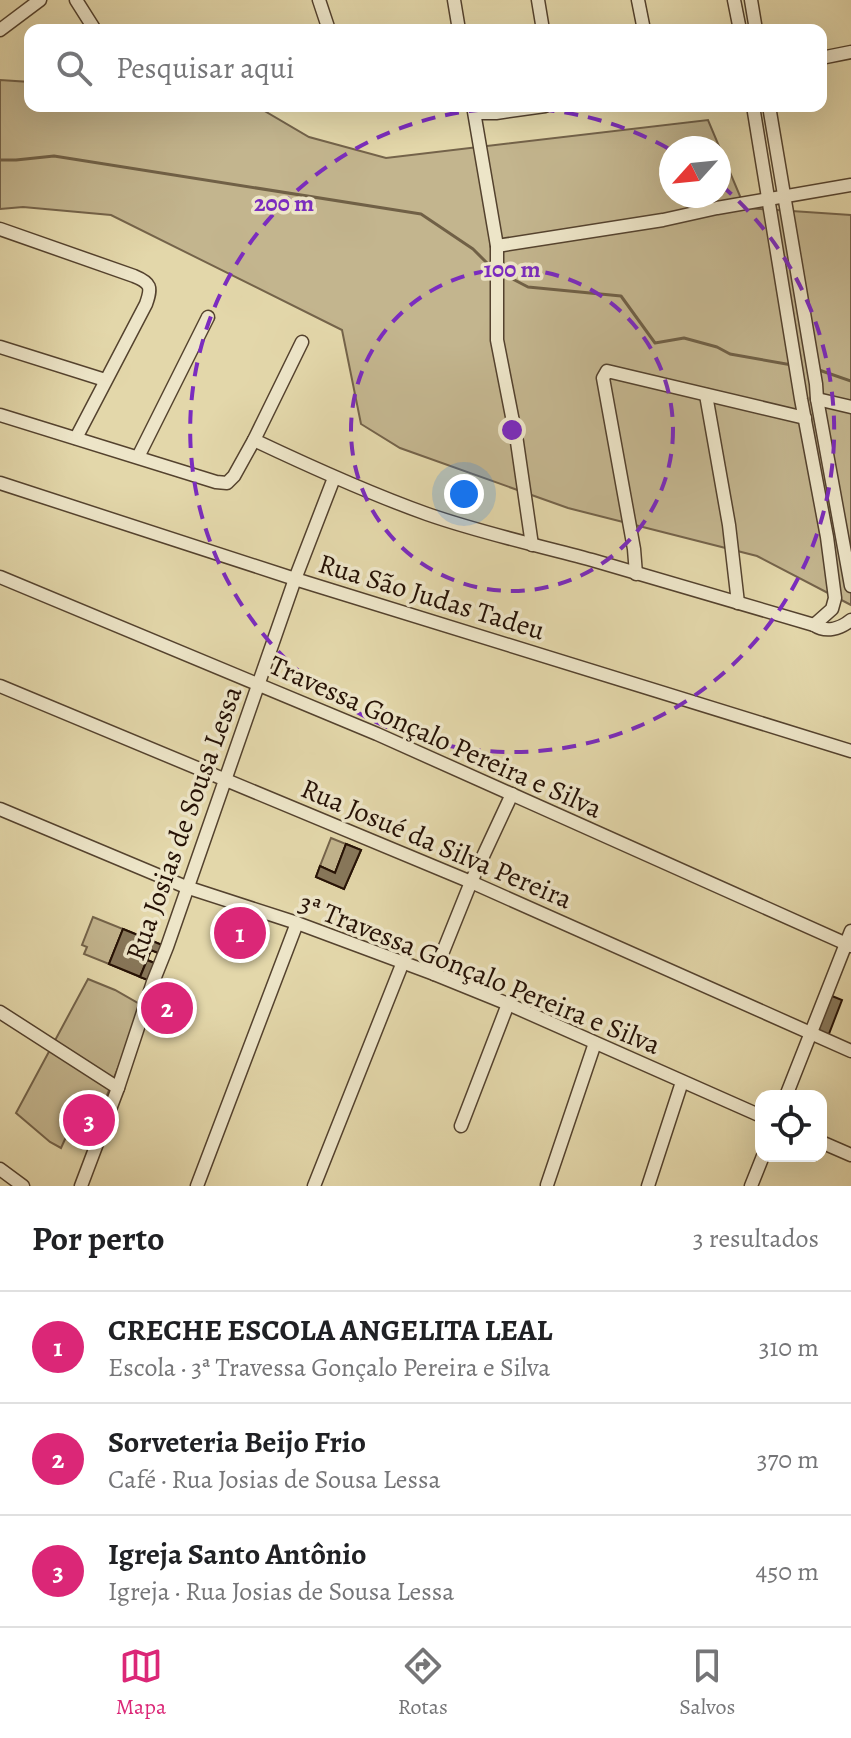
<!DOCTYPE html>
<html lang="pt">
<head>
<meta charset="utf-8">
<style>
  body { margin:0; font-family:Alegreya,serif; background:#f2f2f2; color:#202124 }
  .controls { position:absolute; right:24px; bottom:24px; display:grid; overflow:hidden; border-radius:16px; box-shadow:0 8px 32px #0002 }
  .controls button { width:72px; height:72px; display:grid; place-items:center; padding:0; border:0; border-bottom:2px solid #e0e0e0; background:#fff; color:#202124; font:40px sans-serif }
  .compass { position:absolute; left:659px; top:136px; width:72px; height:72px; border-radius:50%; background:#fff; box-shadow:0 8px 32px #0002; rotate:243deg }
  .you { position:absolute; left:464px; top:494px; width:28px; height:28px; margin:-20px; border:6px solid #fff; border-radius:50%; background:#1a73e8; box-shadow:0 0 0 12px #1a73e833 }
  .badge { display:grid; place-items:center; width:52px; height:52px; border-radius:50%; background:#db2777; color:#fff; font-size:26px; font-weight:700 }
  .pin { position:absolute; translate:-50% -50%; border:4px solid #fff; box-shadow:0 2px 8px #0006 }
  .list { margin:0; padding:0; list-style:none }
  h2 { display:flex; justify-content:space-between; align-items:center; height:104px; margin:0; padding:0 32px; font-size:34px }
  h2 small { font-size:26px; font-weight:400; color:#757577 }
  .list li { display:grid; grid-template-columns:52px 1fr auto; gap:24px; align-items:center; box-sizing:border-box; height:112px; padding:0 32px; border-top:2px solid #e0e0e0 }
  .list b { display:block; font-size:30px; white-space:nowrap }
  .list p { margin:0; font-size:26px; white-space:nowrap; color:#757577 }
  .list em { font-size:26px; font-style:normal; color:#757577 }
  .icon { flex:none; width:44px; height:44px; fill:none; stroke:currentColor; stroke-width:2; stroke-linecap:round; stroke-linejoin:round }
  .map { position:relative; flex:none; width:851px; height:1186px; overflow:hidden }
  .search { position:absolute; background:#fff; box-shadow:0 8px 32px #0002; left:24px; right:24px; top:24px; height:88px; display:flex; align-items:center; gap:20px; box-sizing:border-box; padding:0 28px; border-radius:16px; color:#757577; font-size:30px }
  .sheet { height:440px; background:#fff }
  nav { display:flex; justify-content:space-around; align-items:center; box-sizing:border-box; height:112px; border-top:2px solid #e0e0e0; background:#fff; font-size:22px; color:#757577 }
  nav a { display:grid; justify-items:center; gap:4px }
  nav .on { color:#db2777 }
  .map>svg:first-child { display:block }
</style>
</head>
<body>
<div class="map">
<svg width="851" height="1186" viewBox="0 0 851 1186">
  <rect width="100%" height="100%" fill="#e3d7aa"/>
  <filter id="stains"><feTurbulence type="fractalNoise" baseFrequency=".0025" numOctaves="4"/><feColorMatrix values="0 0 0 0 .2 0 0 0 0 .09 0 0 0 0 .02 0 0 0 .5 -.17"/></filter>
  <radialGradient id="worn" r=".72"><stop offset=".6" stop-color="#630" stop-opacity="0"/><stop offset="1" stop-color="#630" stop-opacity=".3"/></radialGradient>
  <!-- green -->
  <g fill="#c3b58e" stroke="#74634a" stroke-width="2" fill-rule="evenodd">
    <path d="M0,80L30,82V106H256L309,137L386,158L708,120L745,208L851,215V605L757,556L568,508L400,448L361,424L342,330L111,215L23,207L0,209ZM671,148H719V196H671Z"/>
    <path d="M331,838L346,844L335,873L320,866Z"/>
    <path d="M93,917L123,929L109,964L84,954L87,947L82,945Z"/>
    <path d="M88,979L115,990L143,1006L105,1100L86,1093L61,1148L50,1142L16,1113Z"/>
  </g>
  <g fill="none" stroke-linecap="round" stroke-linejoin="round">
    <!-- stream -->
    <g stroke="#706046" stroke-width="3">
      <path d="M0,160H16L54,156L421,214L473,249L492,268"/>
      <path d="M503,274L528,287L621,296L655,343L684,338L717,347L730,354L792,365"/>
      <path d="M819,370L851,381"/>
    </g>
  </g>
  <!-- building -->
  <g fill="#88785b" stroke="#251105" stroke-width="2">
    <path d="M346,844L361,850L344,889L316,877L320,866L335,873Z"/>
    <path d="M346,844L361,850L344,889L316,877L320,866L335,873Z"/>
    <path d="M123,929L167,947L163,955L151,950L140,977L109,964Z"/>
    <path d="M123,929L167,947L163,955L151,950L147,960L159,965L153,982L109,964Z"/>
    <path d="M147,960L159,965L153,982L140,977Z"/>
    <path d="M147,960L159,965L153,982L140,977Z"/>
    <path d="M827,994L842,1000L827,1039L811,1032Z"/>
  </g>
  <g fill="none" stroke-linecap="round" stroke-linejoin="round">
    <!-- minor casing -->
    <g stroke="#54422e" stroke-width="15">
      <g id="minor">
        <path d="M76,0L95,30"/>
        <path d="M319,0L329,30"/>
        <path d="M454,0L459,30"/>
        <path d="M538,0L543,30"/>
        <path d="M638,0L644,30"/>
        <path d="M734,0L740,30"/>
        <path d="M751,0L756,30"/>
        <path d="M0,30L40,0"/>
        <path d="M821,58L851,52"/>
        <path d="M473,106L497,246V340L517,442L532,545"/>
        <path d="M753,106L801,399L827,537L835,598L832,609L814,625"/>
        <path d="M769,106L816,384L817,399L851,586"/>
        <path d="M475,113H496L545,106"/>
        <path d="M0,229L134,276C151,283 152,287 146,304L76,438"/>
        <path d="M497,246L663,220L717,208L851,185"/>
        <path d="M0,347L105,380"/>
        <path d="M706,395L729,525L738,603"/>
        <path d="M817,399L851,407"/>
        <path d="M0,415L216,482L227,483L234,476L254,440L302,342"/>
        <path d="M254,440C311,467 368,493 427,514C481,533 537,545 592,560C666,581 740,603 814,625C826,633 840,629 851,620"/>
        <path d="M138,457L208,317"/>
        <path d="M0,483L295,579L851,751"/>
        <path d="M636,574L634,549L603,378L607,371L805,418"/>
        <path d="M0,577L377,734L851,946"/>
        <path d="M0,686L471,882L851,1051"/>
        <path d="M0,809L186,887L297,923L434,974L508,1004L761,1116"/>
        <path d="M434,974L471,882L512,794"/>
        <path d="M0,1012L118,1088"/>
        <path d="M786,1096L851,931"/>
        <path d="M461,1126L508,1004"/>
        <path d="M821,1142L851,1155"/>
        <path d="M0,1169L23,1186"/>
        <path d="M547,1185L595,1043"/>
        <path d="M81,1186L118,1088L153,982L167,947L295,579L334,478"/>
        <path d="M197,1186L297,923"/>
        <path d="M314,1186L403,962"/>
        <path d="M648,1186L682,1082"/>
        <path d="M751,1186L763,1156"/>
      </g>
    </g>
    <!-- minor -->
    <use href="#minor" stroke="#ede5c8" stroke-width="12"/>
  </g>
  <!-- distance rings -->
  <g fill="none" stroke="#7b2cbf" stroke-width="4" stroke-dasharray="14 10">
    <circle cx="512" cy="430" r="161"/>
    <path d="M721 185A322 322 0 1 1 671 150"/>
  </g>
  <g text-anchor="middle" stroke-width="7" stroke-linejoin="round" paint-order="stroke">
    <!-- street labels -->
    <g font-size="28" fill="#251105" stroke="#ede5c8">
      <text transform="translate(432 596) rotate(17)" y="10">Rua São Judas Tadeu</text>
      <text transform="translate(436 736) rotate(24)" y="10">Travessa Gonçalo Pereira e Silva</text>
      <text transform="translate(183 823) rotate(-70)" y="10">Rua Josias de Sousa Lessa</text>
      <text transform="translate(437 843) rotate(23)" y="10">Rua Josué da Silva Pereira</text>
      <text transform="translate(480 973) rotate(22)" y="10">3ª Travessa Gonçalo Pereira e Silva</text>
    </g>
  </g>
  <circle cx="512" cy="430" r="12" fill="#7b2cbf" stroke="#ede5c8" stroke-width="4"/>
  <g font-size="24" text-anchor="middle" font-weight="bold" fill="#7b2cbf" stroke="#ede5c8" stroke-width="7" stroke-linejoin="round" paint-order="stroke">
    <text x="284" y="211">200 m</text>
    <text x="512" y="277">100 m</text>
  </g>
  <rect width="100%" height="100%" filter="url(#stains)"/>
  <rect width="100%" height="100%" fill="url(#worn)"/>
</svg>
<div class="controls">
<button><svg class="icon" aria-label="locate" viewBox="0 0 24 24"><circle cx="12" cy="12" r="6"/><path d="M12 2v4M12 18v4M2 12h4M18 12h4"/></svg></button>
</div>
<svg class="compass" viewBox="-18 -18 36 36"><path d="M0-13l5 13h-10z" fill="#e53935"/><path d="M0 13l5-13h-10z" fill="#757577"/></svg>
<div class="you"></div>
<div class="pin badge" style="left:240px;top:933px">1</div>
<div class="pin badge" style="left:167px;top:1008px">2</div>
<div class="pin badge" style="left:89px;top:1120px">3</div>
<div class="search"><svg class="icon" aria-label="search" viewBox="0 0 24 24"><circle cx="10" cy="10" r="6"/><path d="M15 15l6 6"/></svg>Pesquisar aqui</div>
</div>
<section class="sheet">
<h2>Por perto<small>3 resultados</small></h2>
<ul class="list">
<li><span class="badge">1</span><div><b>CRECHE ESCOLA ANGELITA LEAL</b><p>Escola · 3ª Travessa Gonçalo Pereira e Silva</p></div><em>310 m</em></li>
<li><span class="badge">2</span><div><b>Sorveteria Beijo Frio</b><p>Café · Rua Josias de Sousa Lessa</p></div><em>370 m</em></li>
<li><span class="badge">3</span><div><b>Igreja Santo Antônio</b><p>Igreja · Rua Josias de Sousa Lessa</p></div><em>450 m</em></li>
</ul>
</section>
<nav>
<a class="on"><svg class="icon" aria-label="map" viewBox="0 0 24 24"><path d="M3 6l6-2 6 2 6-2v14l-6 2-6-2-6 2zM9 4v14M15 6v14"/></svg>Mapa</a>
<a><svg class="icon" aria-label="directions" viewBox="0 0 24 24"><path d="M12 3l9 9-9 9-9-9zM9 14v-3h6M13 9l2 2-2 2"/></svg>Rotas</a>
<a><svg class="icon" aria-label="saved" viewBox="0 0 24 24"><path d="M7 4h10v16l-5-4-5 4z"/></svg>Salvos</a>
</nav>
</body>
</html>
